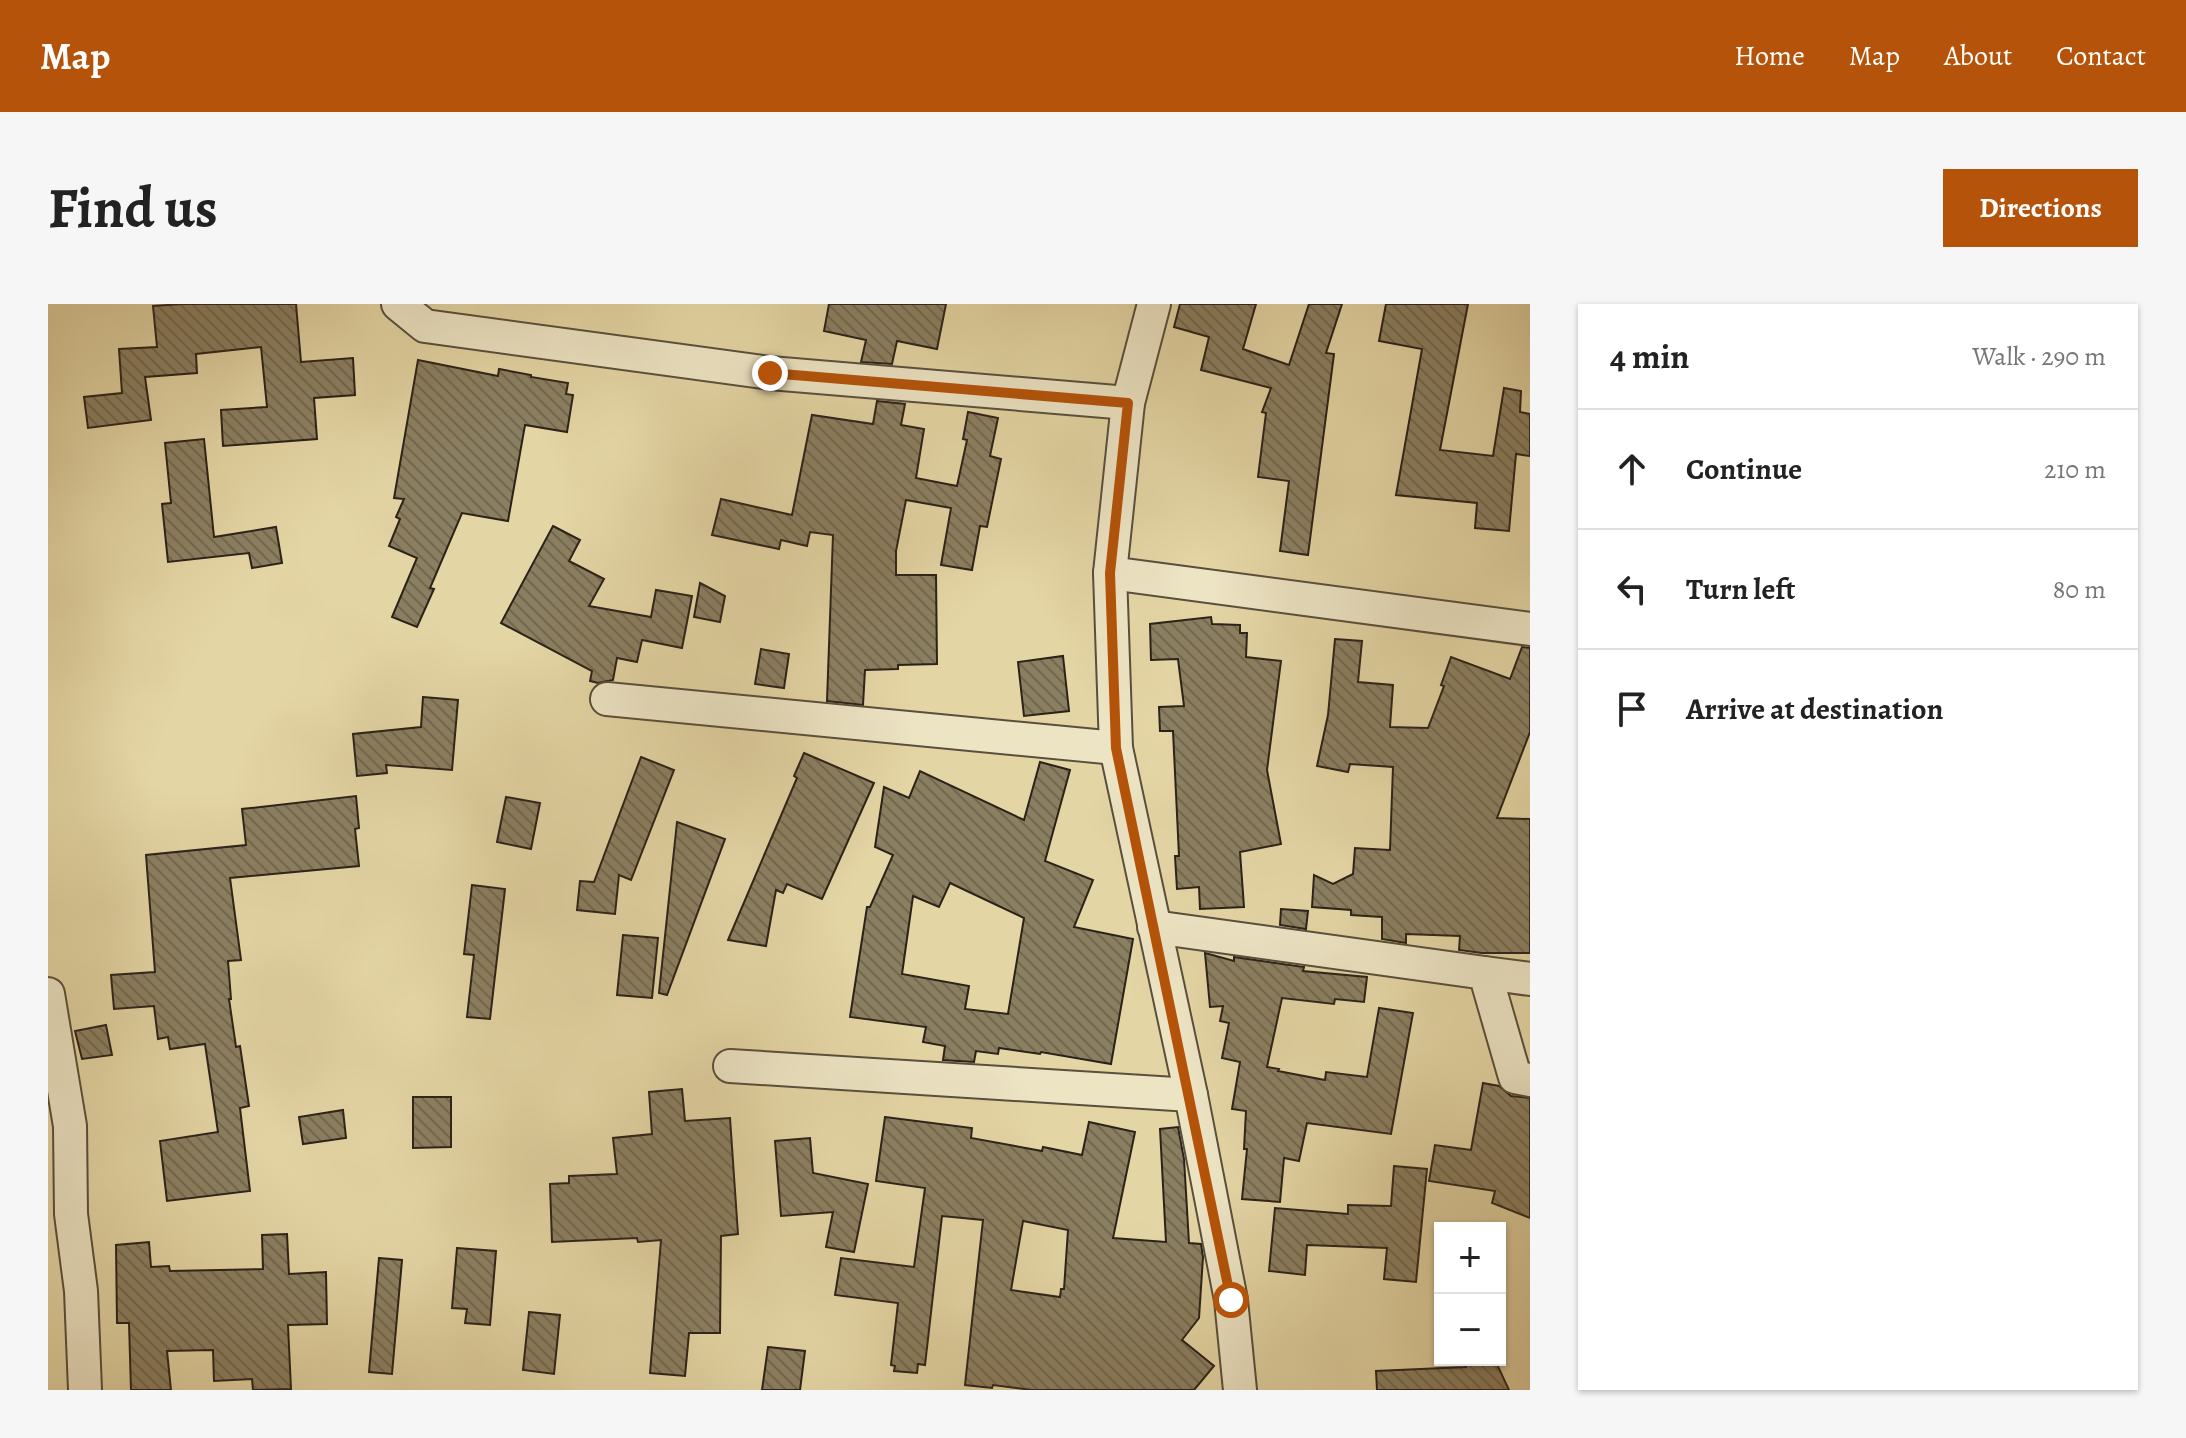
<!DOCTYPE html>
<html lang="en">
<head>
<meta charset="utf-8">
<style>
  body { margin:0; font-family:Alegreya,serif; background:#f6f6f6; color:#222 }
  .controls { position:absolute; right:24px; bottom:24px; display:grid; overflow:hidden; border-radius:0px; box-shadow:0 2px 6px #0004 }
  .controls button { width:72px; height:72px; display:grid; place-items:center; padding:0; border:0; border-bottom:2px solid #e0e0e0; background:#fff; color:#222; font:40px sans-serif }
  .stop { position:absolute; width:24px; height:24px; margin:-18px; border:6px solid #b45309; border-radius:50%; background:#fff }
  .stop.end { background:#b45309; border-color:#fff; box-shadow:0 2px 8px #0008 }
  .list { margin:0; padding:0; list-style:none }
  h2 { display:flex; justify-content:space-between; align-items:center; height:104px; margin:0; padding:0 32px; font-size:34px }
  h2 small { font-size:26px; font-weight:400; color:#767676 }
  .list li { display:grid; grid-template-columns:52px 1fr auto; gap:24px; align-items:center; box-sizing:border-box; height:120px; padding:0 32px; border-top:2px solid #e0e0e0 }
  .list b { display:block; font-size:30px; white-space:nowrap }
  .list em { font-size:26px; font-style:normal; color:#767676 }
  .icon { flex:none; width:44px; height:44px; fill:none; stroke:currentColor; stroke-width:2; stroke-linecap:round; stroke-linejoin:round }
  .map { position:relative; flex:none; width:1482px; height:1086px; overflow:hidden; border-radius:0px }
  header { display:flex; align-items:center; gap:48px; box-sizing:border-box; height:112px; padding:0 40px; background:#b45309; color:#fff }
  header strong { font-size:38px }
  nav { display:flex; gap:44px; margin-inline-start:auto; font-size:28px }
  .intro { display:flex; align-items:center; justify-content:space-between; box-sizing:border-box; height:192px; padding:0 48px }
  h1 { margin:0; font-size:56px }
  .button { padding:20px 36px; border-radius:0px; background:#b45309; color:#fff; font-size:28px; font-weight:700 }
  main { display:flex; gap:48px; padding:0 48px }
  aside { flex:1; background:#fff; border-radius:0px; box-shadow:0 2px 6px #0004 }
  .map>svg:first-child { display:block }
</style>
</head>
<body>
<header>
<strong>Map</strong>
<nav><a>Home</a><a>Map</a><a>About</a><a>Contact</a></nav>
</header>
<div class="intro"><h1>Find us</h1><a class="button">Directions</a></div>
<main>
<div class="map">
<svg width="1482" height="1086" viewBox="0 0 1482 1086">
  <defs>
    <pattern id="building-back-hatch" width="6" height="6" patternUnits="userSpaceOnUse" patternTransform="scale(2)"><rect width="6" height="6" fill="#8b7f61"/><path d="M-1 5l2 2M0 0l6 6M5-1l2 2" fill="none" stroke="#72684f"/></pattern>
  </defs>
  <rect width="100%" height="100%" fill="#e4d5a4"/>
  <filter id="stains"><feTurbulence type="fractalNoise" baseFrequency=".0025" numOctaves="4"/><feColorMatrix values="0 0 0 0 .2 0 0 0 0 .09 0 0 0 0 .02 0 0 0 .5 -.17"/></filter>
  <radialGradient id="worn" r=".72"><stop offset=".6" stop-color="#630" stop-opacity="0"/><stop offset="1" stop-color="#630" stop-opacity=".3"/></radialGradient>
  <!-- building -->
  <g fill="url(#building-back-hatch)" stroke="#2b2219" stroke-width="2" fill-rule="evenodd">
    <path d="M134,0H248L253,58L305,54L307,91L266,94L269,135L175,142L173,106L219,103L213,43L148,50L149,69L97,73L103,116L40,124L36,93L74,89L71,45L109,43L105,2Z"/>
    <path d="M781,0H898L889,45L849,37L844,60L813,58L818,36L776,27Z"/>
    <path d="M1132,0H1208L1195,45L1241,61L1261,0H1294L1278,49L1286,50L1260,251L1232,247L1241,177L1210,173L1218,109L1214,108L1223,84L1153,66L1161,33L1126,23Z"/>
    <path d="M1338,0H1420L1392,146L1445,152L1456,84L1473,87L1472,108L1482,110V152L1468,150L1461,227L1427,224L1429,199L1348,191L1374,45L1331,37Z"/>
    <path d="M370,56L450,72L451,65L483,71V73L520,79L518,90L525,91L519,128L477,121L460,217L414,209L382,284L386,285L369,323L344,313L369,254L341,242L352,215L348,213L356,195L346,194Z"/>
    <path d="M829,97L857,100L853,121L876,125L868,174L909,182L919,136L915,135L920,108L950,114L942,152L953,155L939,223L932,222L924,266L893,261L903,204L858,196L848,247V271H888L889,360L850,361V365L817,366L815,401L779,397L785,231L762,228L759,242L733,236L731,245L664,231L673,195L744,211L764,111L825,120Z"/>
    <path d="M156,135L166,233L228,223L234,259L204,264L201,249L120,258L114,200L123,199L117,139Z"/>
    <path d="M505,222L532,236L521,257L556,275L541,302L603,313L608,286L644,292L634,344L594,336L589,358L569,354L565,376L550,379L542,377L544,367L453,319Z"/>
    <path d="M652,279L677,292L672,318L646,313Z"/>
    <path d="M1163,313L1164,320L1192,321V329H1199L1198,353L1233,357L1219,466L1233,540L1192,548L1196,603L1152,605L1151,583L1129,585L1127,552H1131L1125,427H1112L1111,403L1136,402L1130,355L1103,356L1102,320Z"/>
    <path d="M1287,335L1314,337L1310,378L1345,381L1342,423L1380,424L1396,382L1393,381L1403,353L1462,375L1474,343L1482,344V428L1449,514L1482,515V649H1434L1411,646L1412,632L1358,630V639L1334,635V613L1303,611V606L1264,603L1266,571L1285,580L1305,570L1307,544L1342,546L1345,463L1302,460L1300,468L1269,462L1280,411Z"/>
    <path d="M713,345L741,350L736,384L707,380Z"/>
    <path d="M1015,352L1021,407L976,412L970,358Z"/>
    <path d="M375,393L410,396L404,466L338,461L339,469L309,472L305,430L373,423Z"/>
    <path d="M756,449L826,479L774,595L739,580L735,589L728,586L718,642L680,636L749,474L746,472Z"/>
    <path d="M593,453L626,466L583,576L571,571L567,610L529,606L532,577L546,578Z"/>
    <path d="M992,458L1022,466L997,557L1045,576L1026,623L1085,635L1063,760L993,748L992,750L951,744L950,750L928,747L926,758L895,756L897,742L875,738L878,723L802,713L819,603H822L845,551L827,543L836,483L861,494L872,467L976,516ZM902,579L976,614L960,710L917,705L921,682L854,670L865,592L891,603Z"/>
    <path d="M308,492L311,524L307,525L311,562L182,574L193,656L180,657L183,695H181L188,743L192,742L201,802L192,804L202,887L119,897L112,837L170,828L157,740L122,745L120,733L110,735L106,702L66,705L63,671L107,668L98,551L198,541L194,505Z"/>
    <path d="M458,493L492,499L483,545L449,538Z"/>
    <path d="M629,518L677,535L619,691L611,689Z"/>
    <path d="M424,581L457,585L442,715L419,713L426,651L416,650Z"/>
    <path d="M1233,605L1260,607L1258,625L1232,621Z"/>
    <path d="M575,631L610,634L604,694L569,691Z"/>
    <path d="M1157,649L1186,657V653L1256,663L1255,667L1319,673L1316,698L1287,695L1286,700L1234,694L1219,763L1231,765L1230,767L1277,776L1278,768L1319,773L1331,704L1365,709L1343,830L1259,819L1251,857L1236,854L1232,898L1194,895L1199,845H1196L1198,807L1184,805L1192,758L1174,754L1181,719L1172,717L1175,702L1162,703Z"/>
    <path d="M58,721L64,751L34,755L27,727Z"/>
    <path d="M1435,779L1451,782L1463,792L1482,794V914L1444,899L1447,887L1381,877L1387,841L1423,846Z"/>
    <path d="M634,785L637,817L682,814L690,930L673,932L672,1029H641L637,1072L602,1069L613,936L590,938L589,934L504,938L502,880L521,879V872L569,870L565,834L604,830L601,788Z"/>
    <path d="M365,793H403V843L365,844Z"/>
    <path d="M295,806L298,834L255,840L251,813Z"/>
    <path d="M837,813L924,824L923,834L994,847L995,843L1034,851L1041,818L1087,828L1065,934L1118,938L1112,825L1130,823L1136,855L1141,939L1153,940L1155,953L1151,1014L1134,1036L1166,1062L1146,1086H984L945,1081L944,1084L917,1081L935,916L894,912L877,1061L870,1060L869,1069L846,1067L847,1062L843,1061L850,999L787,991L793,954L866,963L877,884L828,877ZM975,917L1020,926L1016,985H1013L1012,993L963,986Z"/>
    <path d="M762,834L765,869L820,880L806,948L778,943L785,908L733,912L727,837Z"/>
    <path d="M1346,862L1379,865L1368,978L1336,975L1339,944L1259,941L1257,971L1221,967L1227,904L1300,910V901L1343,902Z"/>
    <path d="M239,930L241,970L278,968L279,1020L240,1021L243,1085L205,1086L204,1075L166,1077L165,1046L119,1047L123,1086H83L81,1019H69L68,941L101,938L103,963L121,962L122,967L215,965L214,931Z"/>
    <path d="M409,944L448,947L442,1021L417,1019L419,1005L404,1004Z"/>
    <path d="M331,954L354,956L344,1070L321,1068Z"/>
    <path d="M481,1008L512,1011L506,1070L475,1066Z"/>
    <path d="M720,1043L757,1047L752,1086H714Z"/>
    <path d="M1415,1056H1447L1461,1086H1329L1328,1067L1418,1063Z"/>
  </g>
  <g fill="none" stroke-linecap="round" stroke-linejoin="round">
    <!-- street casing -->
    <g stroke="#594f3c" stroke-width="36">
      <g id="street">
        <path d="M350,0L377,22L722,69L1080,99"/>
        <path d="M1106,0L1080,99L1062,269L1068,444L1143,791L1183,996L1192,1086"/>
        <path d="M1062,269L1482,325"/>
        <path d="M559,395L1068,444"/>
        <path d="M1106,623L1437,669L1467,773L1482,776"/>
        <path d="M1437,669L1482,675"/>
        <path d="M0,690L22,822L23,910L33,987L37,1086"/>
        <path d="M682,762L1143,791"/>
      </g>
    </g>
    <!-- street -->
    <use href="#street" stroke="#ede4c4" stroke-width="32"/>
  </g>
  <g fill="none" stroke-linecap="round" stroke-linejoin="round">
    <!-- route -->
    <path stroke="#b45309" stroke-width="10" d="M722,69L1080,99L1062,269L1068,444L1183,996"/>
  </g>
  <rect width="100%" height="100%" filter="url(#stains)"/>
  <rect width="100%" height="100%" fill="url(#worn)"/>
</svg>
<div class="controls">
<button>+</button>
<button>−</button>
</div>
<div class="stop" style="left:1183px;top:996px"></div>
<div class="stop end" style="left:722px;top:69px"></div>
</div>
<aside>
<h2>4 min<small>Walk · 290 m</small></h2>
<ul class="list">
<li><svg class="icon" aria-label="ahead" viewBox="0 0 24 24"><path d="M12 20V5M6 11l6-6 6 6"/></svg><div><b>Continue</b></div><em>210 m</em></li>
<li><svg class="icon" aria-label="left" viewBox="0 0 24 24"><path d="M17 20v-9H6M10 6l-5 5 5 5"/></svg><div><b>Turn left</b></div><em>80 m</em></li>
<li><svg class="icon" aria-label="arrive" viewBox="0 0 24 24"><path d="M6 21V4h12l-3 4 3 4H6"/></svg><div><b>Arrive at destination</b></div></li>
</ul>
</aside>
</main>
</body>
</html>
